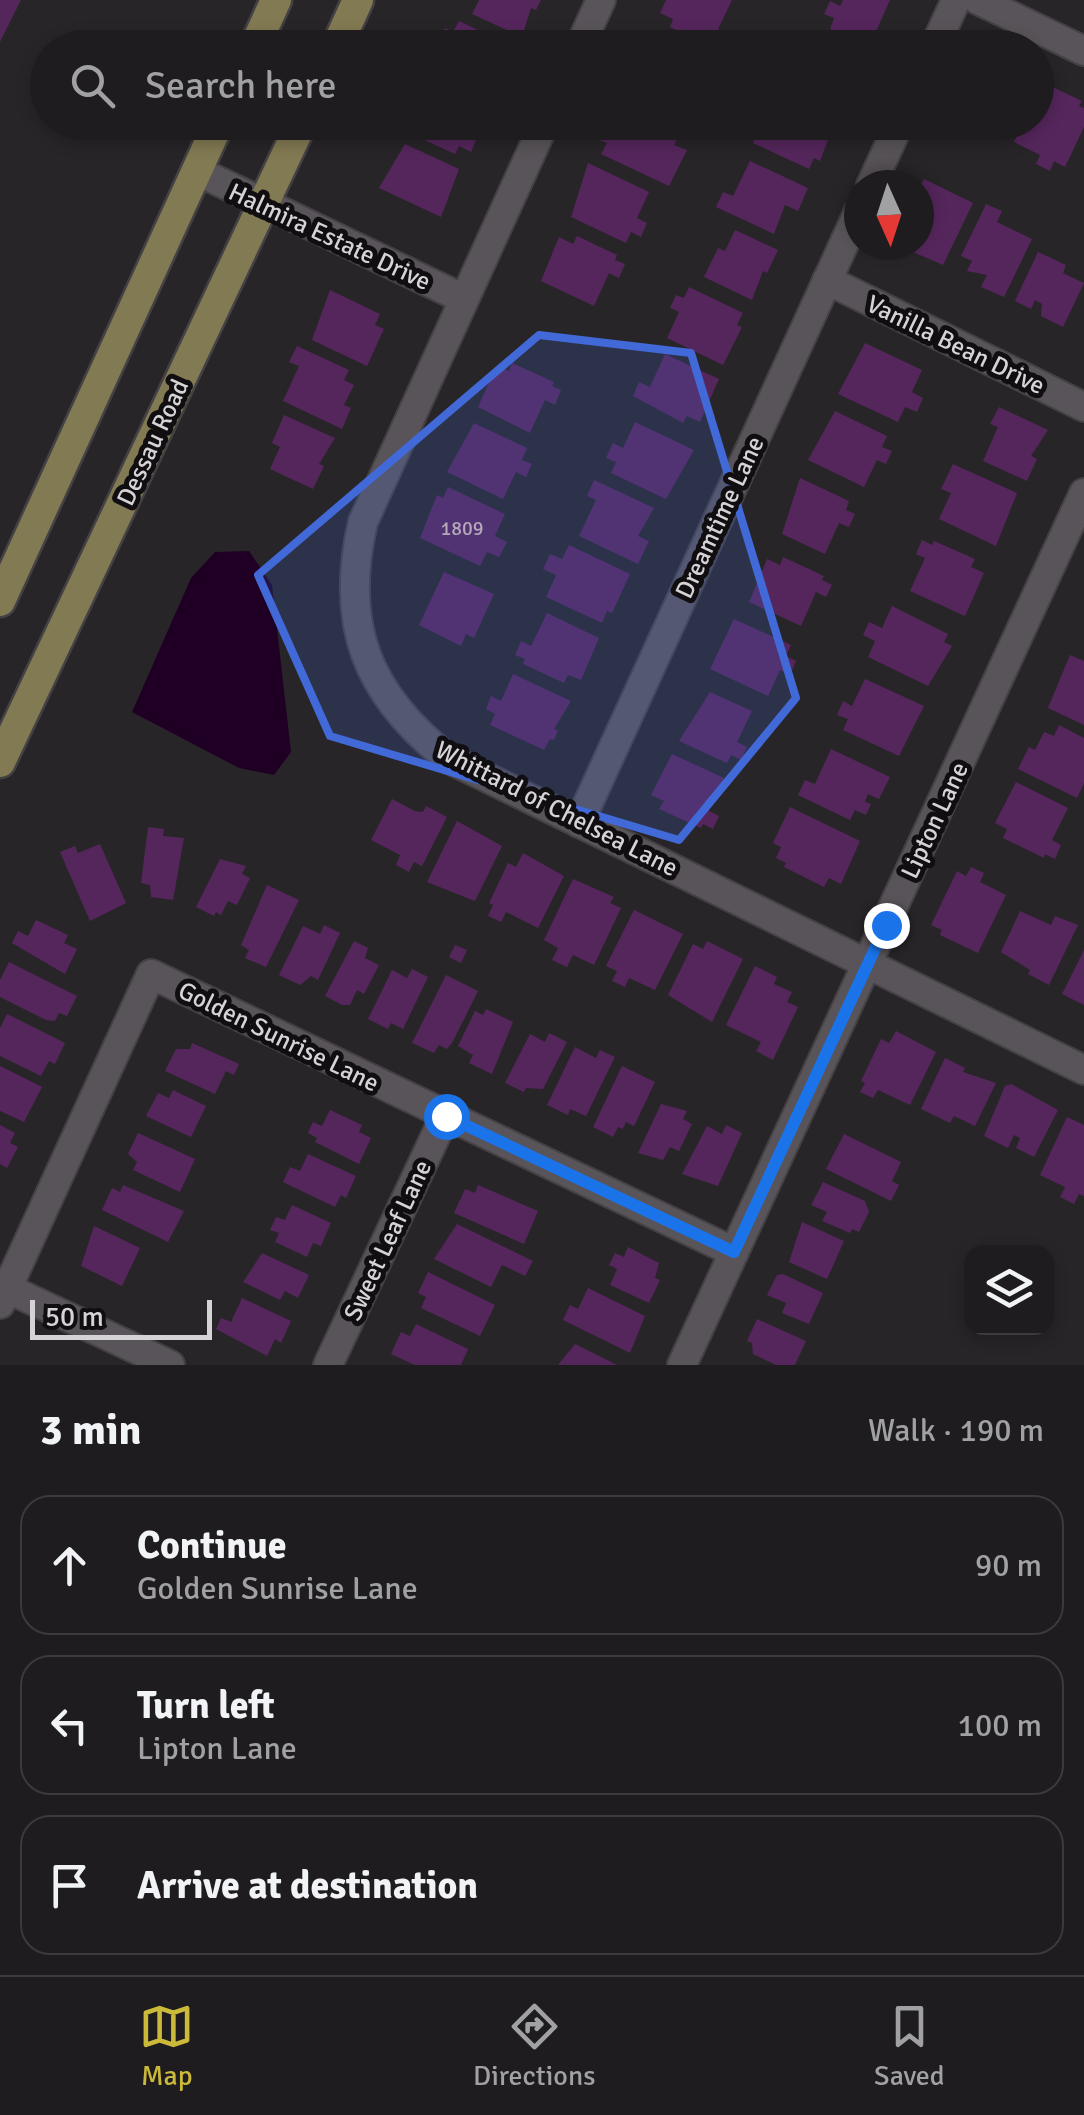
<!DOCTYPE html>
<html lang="en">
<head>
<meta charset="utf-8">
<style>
  body { margin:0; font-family:Signika,sans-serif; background:#262528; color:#f1f3f6 }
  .controls { position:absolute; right:30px; bottom:30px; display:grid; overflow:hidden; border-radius:20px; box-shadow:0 5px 15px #0003 }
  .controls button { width:90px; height:90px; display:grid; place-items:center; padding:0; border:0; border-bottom:2px solid #3c3a3d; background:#1e1c1f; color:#f1f3f6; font:50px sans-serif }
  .compass { position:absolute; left:844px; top:170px; width:90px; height:90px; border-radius:50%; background:#1e1c1f; box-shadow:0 5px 15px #0003; rotate:177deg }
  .scale { position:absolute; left:30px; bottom:25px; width:182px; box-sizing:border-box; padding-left:10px; border:5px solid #d5d3d6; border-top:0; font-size:28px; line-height:35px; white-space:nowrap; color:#d5d3d6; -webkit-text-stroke:8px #100e10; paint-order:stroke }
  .stop { position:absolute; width:30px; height:30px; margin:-22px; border:8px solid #1a73e8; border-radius:50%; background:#fff }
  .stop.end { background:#1a73e8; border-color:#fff; box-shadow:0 2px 10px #0008 }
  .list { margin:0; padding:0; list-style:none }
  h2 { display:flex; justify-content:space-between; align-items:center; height:130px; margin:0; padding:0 40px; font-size:42px }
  h2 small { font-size:32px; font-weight:400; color:#a1a1a4 }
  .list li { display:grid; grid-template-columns:65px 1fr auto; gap:30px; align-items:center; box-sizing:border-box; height:140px; margin:0 20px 20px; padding:0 20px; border:2px solid #3c3a3d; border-radius:30px }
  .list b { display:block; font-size:38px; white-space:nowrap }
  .list p { margin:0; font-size:32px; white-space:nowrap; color:#a1a1a4 }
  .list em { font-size:32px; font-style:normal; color:#a1a1a4 }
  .icon { flex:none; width:55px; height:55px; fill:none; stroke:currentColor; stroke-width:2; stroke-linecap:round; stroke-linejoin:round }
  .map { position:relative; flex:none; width:1084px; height:1365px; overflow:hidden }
  .search { position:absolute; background:#1e1c1f; box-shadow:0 5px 15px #0003; left:30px; right:30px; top:30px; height:110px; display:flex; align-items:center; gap:25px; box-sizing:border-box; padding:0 35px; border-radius:55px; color:#a1a1a4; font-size:38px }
  .sheet { height:610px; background:#1e1c1f }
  nav { display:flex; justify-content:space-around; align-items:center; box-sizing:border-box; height:140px; border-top:2px solid #3c3a3d; background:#1e1c1f; font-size:28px; color:#a1a1a4 }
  nav a { display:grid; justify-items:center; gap:5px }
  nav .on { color:#cbba39 }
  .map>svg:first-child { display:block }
</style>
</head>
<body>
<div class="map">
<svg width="1084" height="1365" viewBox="0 0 1084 1365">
  <rect width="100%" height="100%" fill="#282529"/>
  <!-- water -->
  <path fill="#1f0024" d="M249,551L272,585L291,752L274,775L239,768L132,712L191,578L215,552Z"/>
  <!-- building -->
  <g fill="#55265c">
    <path d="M0,0H21L0,42Z"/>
    <path d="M479,0H541L536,10L531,8L522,37L472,14Z"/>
    <path d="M666,0H732L718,29L728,34L721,47L711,42L709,46L670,27L673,19L660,13Z"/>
    <path d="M843,0H890L869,47L830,29L834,18L824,14L830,1L840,6Z"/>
    <path d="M459,21L516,48H447L439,41L445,28L453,32Z"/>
    <path d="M809,34L836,48H790L793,40L803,45Z"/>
    <path d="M1044,83L1082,101L1079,106L1084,108V127L1065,167L1054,161L1050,171L1036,164L1040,155L1014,142L1024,122H1036V97Z"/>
    <path d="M407,122H484L471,152L459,146L455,154L414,135L416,130Z"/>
    <path d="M609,122H669L682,129L674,145L687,150L669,186L601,154L607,143L599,140Z"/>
    <path d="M763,122H835L820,161L814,158L809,169L753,143Z"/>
    <path d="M971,122H1013L1005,139Z"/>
    <path d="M405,144L459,169L441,217L379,188Z"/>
    <path d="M750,161L808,188L798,211L785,205L774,234L716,207L723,192L733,196Z"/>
    <path d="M588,163L649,192L637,218L647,223L641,237L631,232L626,243L571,217Z"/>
    <path d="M924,179L973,203L943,265L897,245H919V189Z"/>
    <path d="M986,204L1002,211L997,222L1032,239L1004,297L981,287L987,275L967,271L972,261L961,256Z"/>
    <path d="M735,230L778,250L767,273L763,271L752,300L704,277L718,248L725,251Z"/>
    <path d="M577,236L617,255L615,260L625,264L619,278L609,273L594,306L541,281L559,237L573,244Z"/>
    <path d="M1038,252L1066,265L1063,273L1084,283L1063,327L1041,316L1042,304L1035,300L1031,309L1015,301Z"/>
    <path d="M689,287L743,313L737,325L742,327L723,365L667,338L679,312L670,308L676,295L684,298Z"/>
    <path d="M330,290L380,314L375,325L384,329L367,366L312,340Z"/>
    <path d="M865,343L922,370L912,392L923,398L917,412L905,407L898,422L838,394Z"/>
    <path d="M297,346L349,370L344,380L354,385L344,405L351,408L342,429L283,401L299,366L289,362Z"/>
    <path d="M665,354L719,379L700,422L687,416L683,423L633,396L639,382L650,387Z"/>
    <path d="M512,363L554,382L552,386L561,390L555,405L545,400L530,433L478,407L497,365L509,371Z"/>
    <path d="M999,407L1048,430L1031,456L1037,459L1027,481L983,461L998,427L990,424Z"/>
    <path d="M835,411L887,436L882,447L892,451L886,464L877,460L864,487L808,460Z"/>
    <path d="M284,415L335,438L319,464L324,466L313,489L270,469L280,447L272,443Z"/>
    <path d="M635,422L694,450L666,499L611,473L616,462L606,458L613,443L623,448Z"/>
    <path d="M474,423L527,448L522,460L532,464L526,477L516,472L503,499L447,472Z"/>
    <path d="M953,464L1017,493L996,546L939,519L951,493L941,489Z"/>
    <path d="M800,478L849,501L846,510L855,514L849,527L839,523L825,554L782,534Z"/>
    <path d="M594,480L654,508L638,536L649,541L638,564L579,536L596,500L587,496Z"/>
    <path d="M448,487L505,514L495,536L507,542L499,557L487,552L480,566L420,538L437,495L443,498Z"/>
    <path d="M922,540L932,545L934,541L975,559L971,567L984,573L965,616L910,591L925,558L916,554Z"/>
    <path d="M569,545L630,574L612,613L607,611L602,623L546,597L556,575L543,569L550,554L562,559Z"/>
    <path d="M783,557L824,576L822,580L832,585L826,597L816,592L801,626L749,602L767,559L780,565Z"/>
    <path d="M444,572L494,594L474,638L466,634L461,646L419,625Z"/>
    <path d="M892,606L948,634L944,642L952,646L928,686L868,657L875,641L863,635L869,622L882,628Z"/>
    <path d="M547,613L599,638L581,680L568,675L564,683L523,664L525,659L515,655L521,641L531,646Z"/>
    <path d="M734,619L791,645L786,656L796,661L790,675L780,670L768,696L710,669Z"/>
    <path d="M1070,655L1084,661V725L1048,708Z"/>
    <path d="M513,674L571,701L554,729L558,731L554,740L550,739L544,750L490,725L495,714L486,709L491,696L501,701Z"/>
    <path d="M865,679L924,706L899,756L843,730L848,719L837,715L843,701L852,706Z"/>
    <path d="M710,692L752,711L737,742L747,747L741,760L731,755L727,763L679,741Z"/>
    <path d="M1059,725L1084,738V783L1077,798L1018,769L1029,747L1035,750L1044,732L1054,736Z"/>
    <path d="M831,749L890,777L879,799L868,794L865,802L871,804L866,815L855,810L850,820L798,795L805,780L815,784Z"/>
    <path d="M672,754L724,778L709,811L719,816L713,829L703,824L701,828L659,809L664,801L651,795Z"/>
    <path d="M1016,782L1068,808L1052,840L1061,845L1055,859L1045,854L1044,858L1003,838L1007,829L995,823Z"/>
    <path d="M392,799L415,811L423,812L426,806L447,817L422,866L414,862L409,872L396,865L400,855L371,840Z"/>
    <path d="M790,807L860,841L841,884L829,878L824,887L784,867L786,863L776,858L781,847L773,843Z"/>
    <path d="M457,821L502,846L475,901L427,882Z"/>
    <path d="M148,827L164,829L163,836L184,838L173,900L151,897L150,885L141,883Z"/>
    <path d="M100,844L126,903L90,921L60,852L75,846L78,853Z"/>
    <path d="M523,853L564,876L538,928L506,912L501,922L488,916L493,905L489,903L508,863L516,867Z"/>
    <path d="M220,859L246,866L242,874L250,878L237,905L228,901L221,915L216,912L214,916L196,907Z"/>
    <path d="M971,867L984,873L980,882L1006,895L978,953L940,935L942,930L931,925L957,871L966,876Z"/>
    <path d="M573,879L614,897L610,903L621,908L594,965L573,955L567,967L552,960L558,948L544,940Z"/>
    <path d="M267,885L299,900L266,967L245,958L249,950L241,945Z"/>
    <path d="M634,910L683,934L655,990L629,978L625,987L612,981L617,971L606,966Z"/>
    <path d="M1020,911L1051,925L1055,916L1078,925L1049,985L1028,974L1030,970L1001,952Z"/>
    <path d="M36,920L68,935L64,943L77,949L65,974L12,943L18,931L28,936Z"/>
    <path d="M324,925L340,933L318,980L311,976L300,985L279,975L303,926L320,934Z"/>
    <path d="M354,941L368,948L365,958L379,965L364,994L357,990L350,1005H342L325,996Z"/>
    <path d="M707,941L743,959L712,1022L668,995L693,944L703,949Z"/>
    <path d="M455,945L467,950L461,963L449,957Z"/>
    <path d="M1084,950V1005L1062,994Z"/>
    <path d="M9,962L77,996L67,1016L59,1013L55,1021L46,1020L0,997V980Z"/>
    <path d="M755,966L777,977L774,984L792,992L787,1002L798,1007L773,1060L756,1051L761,1042L726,1025Z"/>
    <path d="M412,969L428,977L403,1029L391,1023L388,1029L368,1019L392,970L407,978Z"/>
    <path d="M446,975L478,991L452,1043L447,1049L439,1045L434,1053L412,1043Z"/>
    <path d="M486,1009L513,1022L492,1074L469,1063L473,1055L458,1046L475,1011L483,1015Z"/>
    <path d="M7,1014L65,1043L55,1064L49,1061L41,1076L0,1056V1028Z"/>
    <path d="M896,1031L936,1052L910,1105L878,1090L873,1098L860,1092L865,1083L861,1081L881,1039L889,1043Z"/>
    <path d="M549,1033L567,1042L543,1089L526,1088L524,1092L505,1083L530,1034L545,1042Z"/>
    <path d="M192,1043L239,1064L234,1075L226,1071L215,1094L165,1071L176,1049H190Z"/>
    <path d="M575,1047L596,1058L600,1050L615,1057L586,1116L570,1109L568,1115L547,1105Z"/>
    <path d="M945,1058L965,1068L963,1072L996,1083L975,1126L954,1116L950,1123L921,1109Z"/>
    <path d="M0,1066L42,1087L24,1122L0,1111Z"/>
    <path d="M622,1066L655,1082L634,1126L626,1122L623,1129L618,1127L613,1137L593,1127Z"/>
    <path d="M1011,1084L1058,1110L1034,1157L1016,1148L1020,1138L1014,1135L1008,1148L984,1136L1005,1086Z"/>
    <path d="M173,1090L206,1106L191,1137L146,1116L158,1093L169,1098Z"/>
    <path d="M661,1104L687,1111L683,1119L692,1124L679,1151L670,1147L663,1160L638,1153Z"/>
    <path d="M330,1110L362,1125L359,1132L371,1138L359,1164L315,1142L317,1138L308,1133L313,1122L322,1126Z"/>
    <path d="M1067,1117L1084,1125V1196L1079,1194L1074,1204L1060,1197L1065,1187L1040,1175Z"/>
    <path d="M0,1125L15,1133L10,1143L18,1147L7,1168L0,1164Z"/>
    <path d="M726,1125L742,1133L718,1186L682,1174L707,1126L722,1134Z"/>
    <path d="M138,1133L195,1159L180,1192L133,1170L137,1162L128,1154Z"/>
    <path d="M844,1134L901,1162L892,1181L899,1185L891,1201L826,1169Z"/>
    <path d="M308,1154L356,1176L346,1198L341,1195L335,1207L283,1182L290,1167L300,1171Z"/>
    <path d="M823,1182L865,1201L869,1212L859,1232L852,1229L850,1233L822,1221L827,1212L811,1205Z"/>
    <path d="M123,1185L184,1211L168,1242L102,1210L112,1188L120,1192Z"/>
    <path d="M478,1185L538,1211L524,1244L454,1213L465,1189L475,1193Z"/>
    <path d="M292,1205L331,1223L321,1246L313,1243L307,1257L275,1242L279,1233L270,1230L276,1217L285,1220Z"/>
    <path d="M802,1222L844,1241L827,1279L789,1262Z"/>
    <path d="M457,1224L533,1261L525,1276L502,1265L491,1287L434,1259Z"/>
    <path d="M94,1226L140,1248L122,1286L81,1266Z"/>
    <path d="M628,1247L659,1263L655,1278L660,1280L649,1303L610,1285L617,1269L609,1265L615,1253L624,1257Z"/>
    <path d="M262,1253L309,1275L298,1298L285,1291L280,1300L243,1282Z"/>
    <path d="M428,1272L495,1305L480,1336L421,1308L426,1297L418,1293Z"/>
    <path d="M783,1274L823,1293L809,1324L782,1313L786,1303L767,1295L777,1275Z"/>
    <path d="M588,1288L645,1316L630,1353L563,1320L570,1305L578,1309Z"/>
    <path d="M242,1298L291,1321L281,1343L275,1339L267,1356L216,1329L221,1318L231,1322Z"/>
    <path d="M757,1319L806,1341L795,1365H776L753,1354L752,1343L747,1341Z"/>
    <path d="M416,1324L468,1349L461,1365H415L391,1354L401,1332L410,1336Z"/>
    <path d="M575,1344L617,1365H558Z"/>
  </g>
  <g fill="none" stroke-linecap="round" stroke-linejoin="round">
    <!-- street casing -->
    <g stroke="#444145" stroke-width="32">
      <g id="street">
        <path d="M978,0L1084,51"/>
        <path d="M579,48L601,0"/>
        <path d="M934,48L956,0"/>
        <path d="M545,122L363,522C339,625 367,695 449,759L1084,1070"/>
        <path d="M197,171L464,299"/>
        <path d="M871,185L900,122"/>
        <path d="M827,280L1084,407"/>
        <path d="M579,823L859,211"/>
        <path d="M0,1285L170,1365"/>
        <path d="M0,1304L151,974L734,1252"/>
        <path d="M328,1365L445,1116"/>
        <path d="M682,1365L1084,493"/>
      </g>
    </g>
    <!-- primary casing -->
    <g stroke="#444145" stroke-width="35">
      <g id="primary">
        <path d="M254,48L276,0"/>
        <path d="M336,48L358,0"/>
        <path d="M0,601L219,122"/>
        <path d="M0,762L302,122"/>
      </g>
    </g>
    <!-- street -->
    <use href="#street" stroke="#595459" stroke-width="28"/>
    <!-- primary -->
    <use href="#primary" stroke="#827a52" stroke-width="30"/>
  </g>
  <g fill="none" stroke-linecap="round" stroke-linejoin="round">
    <!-- route -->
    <path stroke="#1a73e8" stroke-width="12" d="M446,1116L734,1252L886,925"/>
  </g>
  <!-- marked area -->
  <path fill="#4269d8" fill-opacity="0.2" stroke="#4269d8" stroke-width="8" stroke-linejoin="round" d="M539,335L691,353L796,698L679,840L330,736L258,575Z"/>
  <g text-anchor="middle" stroke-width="10" stroke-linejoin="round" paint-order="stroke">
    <!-- number labels -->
    <g font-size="20" fill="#b5a8b8">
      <text x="462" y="535">1809</text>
    </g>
    <!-- street labels -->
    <g font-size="25" fill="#d5d3d6" stroke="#100e10">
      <text transform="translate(330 236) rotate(25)" y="9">Halmira Estate Drive</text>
      <text transform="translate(956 344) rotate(26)" y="9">Vanilla Bean Drive</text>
      <text transform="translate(152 442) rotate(-65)" y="9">Dessau Road</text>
      <text transform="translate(719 517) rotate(-65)" y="9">Dreamtime Lane</text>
      <text transform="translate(557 808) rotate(27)" y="9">Whittard of Chelsea Lane</text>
      <text transform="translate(934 820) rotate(-65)" y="9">Lipton Lane</text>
      <text transform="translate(279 1036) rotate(26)" y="9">Golden Sunrise Lane</text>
      <text transform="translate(387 1240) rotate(-65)" y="9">Sweet Leaf Lane</text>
    </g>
  </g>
</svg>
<div class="controls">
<button><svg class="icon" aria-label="layers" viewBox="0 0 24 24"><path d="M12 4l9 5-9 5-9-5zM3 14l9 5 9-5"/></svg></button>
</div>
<svg class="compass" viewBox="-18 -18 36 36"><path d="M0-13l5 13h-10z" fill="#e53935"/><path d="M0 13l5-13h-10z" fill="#a1a1a4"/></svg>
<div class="scale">50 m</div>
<div class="stop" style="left:446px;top:1116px"></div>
<div class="stop end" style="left:886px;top:925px"></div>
<div class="search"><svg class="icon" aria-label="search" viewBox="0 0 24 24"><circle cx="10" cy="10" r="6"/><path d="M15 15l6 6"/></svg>Search here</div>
</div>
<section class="sheet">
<h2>3 min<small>Walk · 190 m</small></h2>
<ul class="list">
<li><svg class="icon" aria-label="ahead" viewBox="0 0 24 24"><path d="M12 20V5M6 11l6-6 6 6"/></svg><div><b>Continue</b><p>Golden Sunrise Lane</p></div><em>90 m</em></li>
<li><svg class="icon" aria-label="left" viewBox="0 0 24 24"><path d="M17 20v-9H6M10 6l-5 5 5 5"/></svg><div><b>Turn left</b><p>Lipton Lane</p></div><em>100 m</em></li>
<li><svg class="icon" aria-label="arrive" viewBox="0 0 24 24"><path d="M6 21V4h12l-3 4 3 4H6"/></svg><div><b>Arrive at destination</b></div></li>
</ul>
</section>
<nav>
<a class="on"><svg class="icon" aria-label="map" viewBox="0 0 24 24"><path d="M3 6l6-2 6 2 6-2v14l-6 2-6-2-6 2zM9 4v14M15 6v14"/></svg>Map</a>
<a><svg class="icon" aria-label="directions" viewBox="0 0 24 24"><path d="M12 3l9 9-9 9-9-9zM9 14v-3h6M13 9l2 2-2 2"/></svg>Directions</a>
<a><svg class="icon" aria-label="saved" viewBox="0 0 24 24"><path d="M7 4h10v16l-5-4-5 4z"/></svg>Saved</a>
</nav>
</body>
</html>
